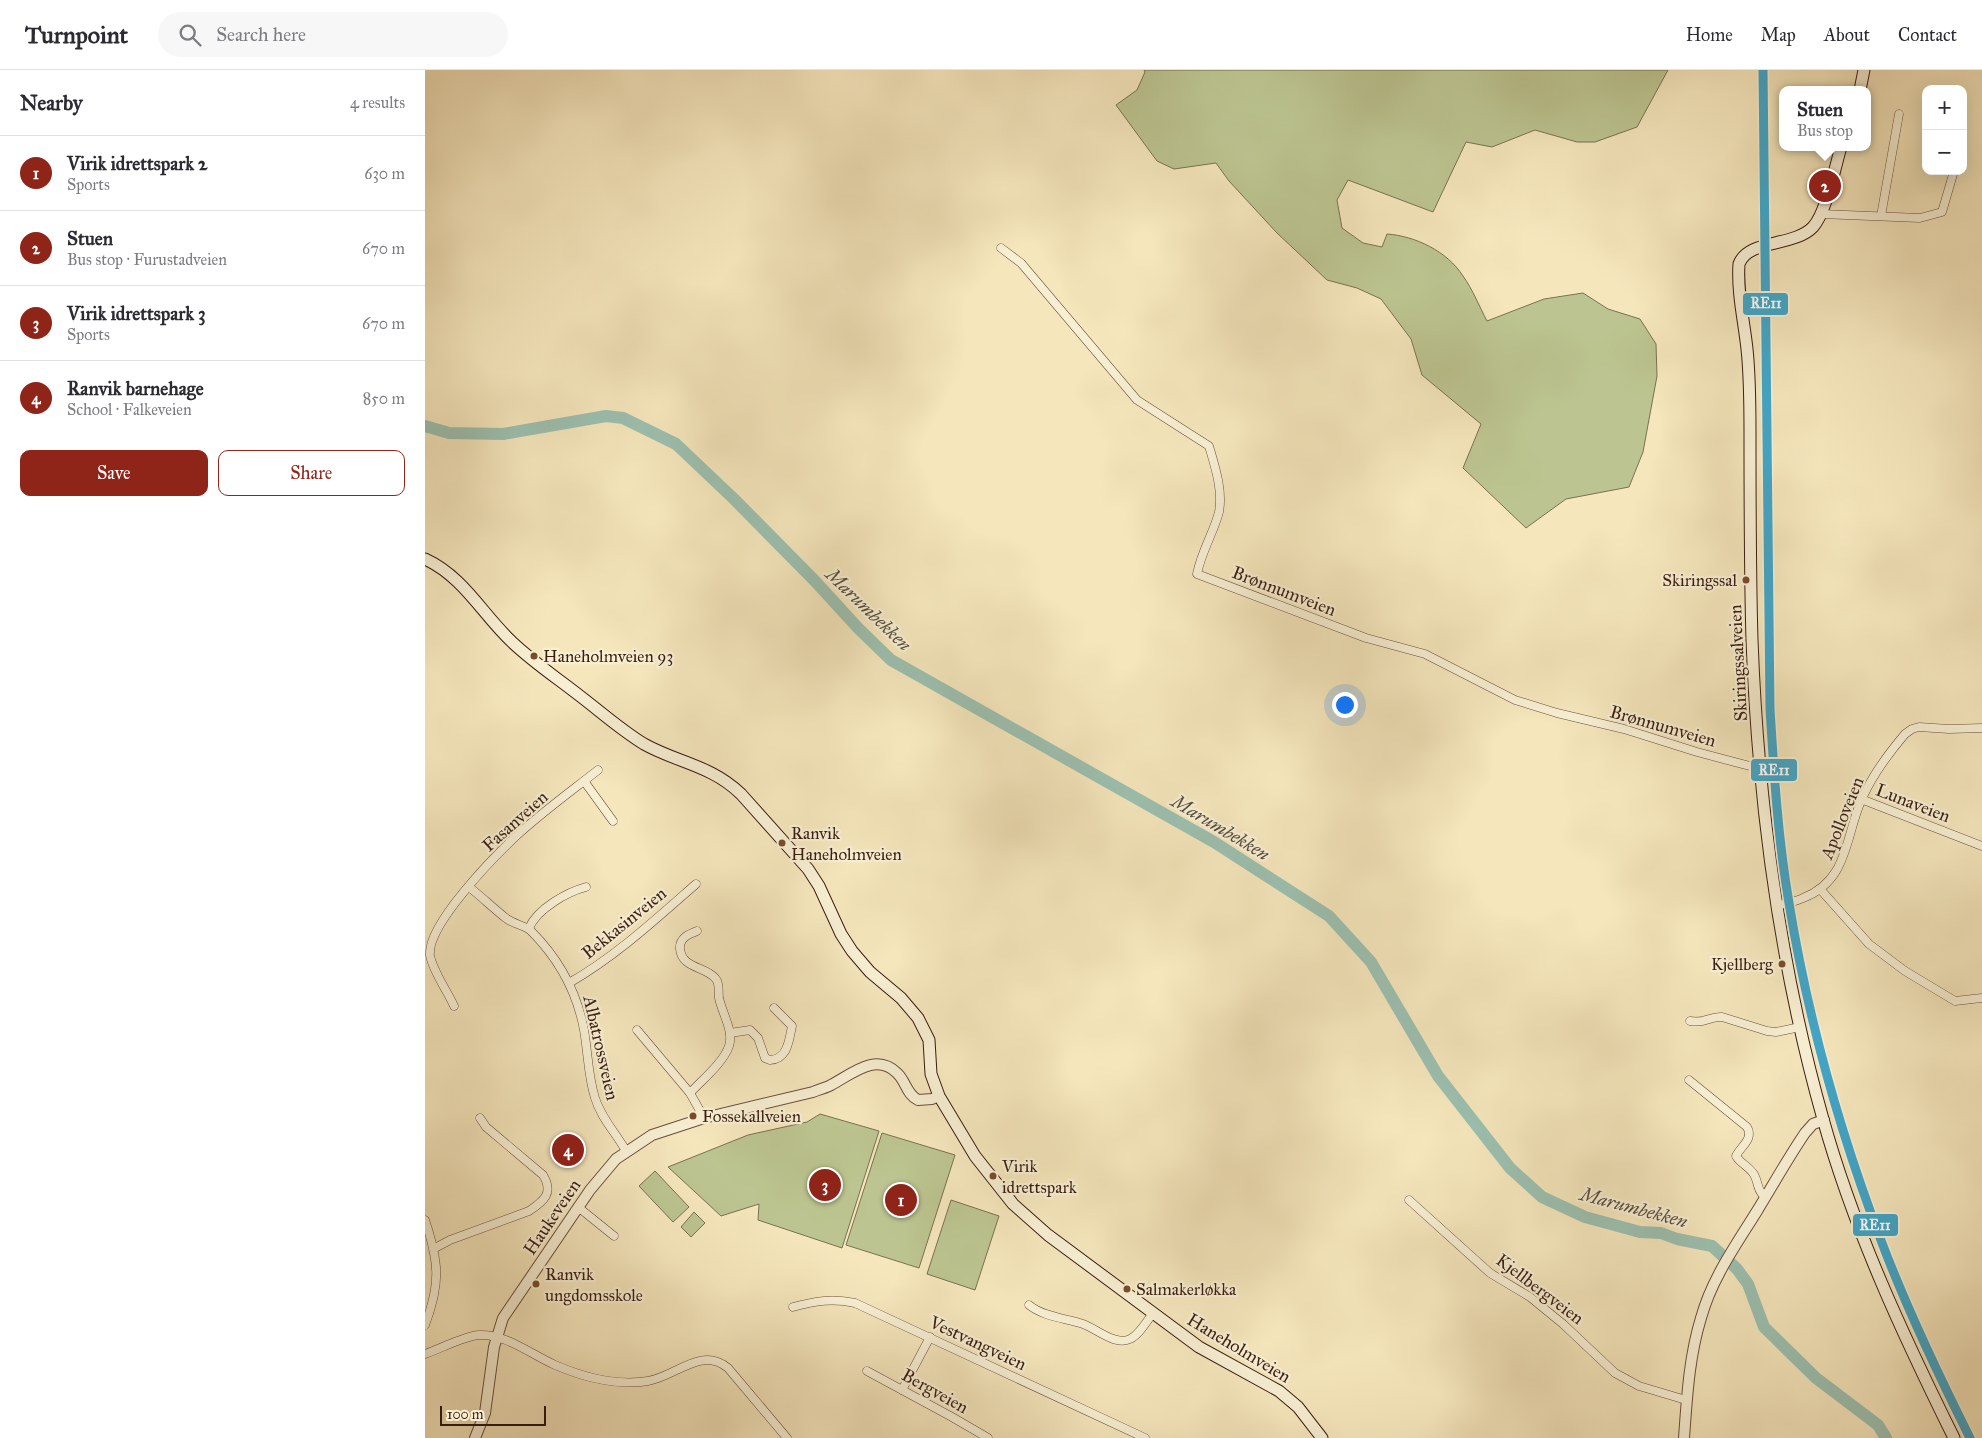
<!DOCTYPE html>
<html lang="en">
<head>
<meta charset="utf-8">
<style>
  body { margin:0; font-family:"IM FELL Great Primer",serif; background:#f7f7f7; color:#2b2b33 }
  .controls { position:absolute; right:15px; top:15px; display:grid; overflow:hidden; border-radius:10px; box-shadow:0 5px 20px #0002 }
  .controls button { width:45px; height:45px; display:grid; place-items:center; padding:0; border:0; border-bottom:1px solid #e1e1e2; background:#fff; color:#2b2b33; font:25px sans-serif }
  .scale { position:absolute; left:15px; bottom:12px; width:106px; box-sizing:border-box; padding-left:5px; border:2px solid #391d11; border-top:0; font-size:14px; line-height:18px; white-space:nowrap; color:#391d11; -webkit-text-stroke:4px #f8efd3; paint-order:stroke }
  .you { position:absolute; left:919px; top:634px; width:18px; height:18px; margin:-12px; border:4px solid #fff; border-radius:50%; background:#1a73e8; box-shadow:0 0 0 8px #1a73e833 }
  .badge { display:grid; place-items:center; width:32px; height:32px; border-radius:50%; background:#8f2418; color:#fff; font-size:16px; font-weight:700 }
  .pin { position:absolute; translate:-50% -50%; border:2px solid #fff; box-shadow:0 1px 5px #0006 }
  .popup { position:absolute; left:1354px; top:16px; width:92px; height:65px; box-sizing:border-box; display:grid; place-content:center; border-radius:10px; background:#fff; filter:drop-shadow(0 1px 4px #0005); font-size:16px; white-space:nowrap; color:#7c7c81 }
  .popup b { font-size:19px; color:#2b2b33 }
  .popup::after { content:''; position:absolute; left:50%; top:100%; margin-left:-10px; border:10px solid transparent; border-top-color:#fff }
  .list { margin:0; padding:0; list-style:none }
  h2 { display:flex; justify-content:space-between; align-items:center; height:65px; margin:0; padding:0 20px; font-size:21px }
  h2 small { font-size:16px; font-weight:400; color:#7c7c81 }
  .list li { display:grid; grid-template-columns:32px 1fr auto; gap:15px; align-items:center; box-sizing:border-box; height:75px; padding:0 20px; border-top:1px solid #e1e1e2 }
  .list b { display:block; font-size:19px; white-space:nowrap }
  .list p { margin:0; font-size:16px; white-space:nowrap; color:#7c7c81 }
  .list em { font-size:16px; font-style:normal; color:#7c7c81 }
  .actions { display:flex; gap:10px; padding:15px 20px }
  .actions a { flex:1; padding:11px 0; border:1px solid #8f2418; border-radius:10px; text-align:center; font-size:18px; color:#8f2418 }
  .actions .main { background:#8f2418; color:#fff }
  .icon { flex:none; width:28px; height:28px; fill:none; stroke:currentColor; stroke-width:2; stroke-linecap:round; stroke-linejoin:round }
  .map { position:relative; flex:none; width:1557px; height:1368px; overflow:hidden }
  header { display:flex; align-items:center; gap:30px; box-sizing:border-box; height:70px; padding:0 25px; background:#fff; border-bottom:1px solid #e1e1e2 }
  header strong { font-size:24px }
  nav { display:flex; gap:28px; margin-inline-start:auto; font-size:18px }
  .search { width:350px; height:45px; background:#f7f7f7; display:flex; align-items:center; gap:12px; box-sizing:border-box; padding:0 18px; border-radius:28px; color:#7c7c81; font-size:19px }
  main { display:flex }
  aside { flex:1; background:#fff }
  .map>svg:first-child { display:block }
</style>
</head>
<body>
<header>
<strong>Turnpoint</strong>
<div class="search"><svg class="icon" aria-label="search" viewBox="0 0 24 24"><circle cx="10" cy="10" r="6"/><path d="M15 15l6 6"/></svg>Search here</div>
<nav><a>Home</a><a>Map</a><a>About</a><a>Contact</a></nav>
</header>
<main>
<aside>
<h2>Nearby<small>4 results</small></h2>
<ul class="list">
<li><span class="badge">1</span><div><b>Virik idrettspark 2</b><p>Sports</p></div><em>630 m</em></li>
<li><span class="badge">2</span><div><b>Stuen</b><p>Bus stop · Furustadveien</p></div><em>670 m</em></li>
<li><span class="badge">3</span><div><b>Virik idrettspark 3</b><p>Sports</p></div><em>670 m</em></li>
<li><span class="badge">4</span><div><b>Ranvik barnehage</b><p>School · Falkeveien</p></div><em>850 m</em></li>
</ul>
<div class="actions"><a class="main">Save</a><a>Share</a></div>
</aside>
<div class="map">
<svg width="1557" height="1368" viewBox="0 0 1557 1368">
  <rect width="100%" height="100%" fill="#f5e6bc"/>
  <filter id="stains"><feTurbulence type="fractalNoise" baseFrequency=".004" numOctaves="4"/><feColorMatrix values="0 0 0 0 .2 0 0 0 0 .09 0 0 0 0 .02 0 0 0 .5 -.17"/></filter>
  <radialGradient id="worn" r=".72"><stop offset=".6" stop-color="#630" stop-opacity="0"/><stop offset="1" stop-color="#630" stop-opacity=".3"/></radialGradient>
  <!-- green -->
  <g fill="#bcc591" stroke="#7a7151">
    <path d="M719,0H1243L1212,57L1170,72H1152L1110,60L1067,77L1041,72L1008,142L923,110L912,130L917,158L938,173L957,177L962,164C990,166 1022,181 1038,206C1048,220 1054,236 1062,251L1119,229L1158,223L1183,239L1215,249L1231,274L1232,306L1218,382L1204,417L1141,429L1101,458L1038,398L1056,354L997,305L986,269L956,229L932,218L902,210L852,163L804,111L791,93L749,99L732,91L691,35L712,20L720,2Z"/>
    <path d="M395,1044L454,1061L417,1178L333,1150L334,1134L296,1146L243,1097L323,1065L382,1052Z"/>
    <path d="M457,1063L530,1085L494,1198L421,1175Z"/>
    <path d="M230,1101L264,1137L248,1152L214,1116Z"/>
    <path d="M526,1130L574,1146L550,1220L502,1204Z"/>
    <path d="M269,1142L280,1153L266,1167L256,1157Z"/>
  </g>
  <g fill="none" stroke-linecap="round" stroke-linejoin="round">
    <!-- river -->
    <path stroke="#9cc0b0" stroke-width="12" d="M0,356L24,363L78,364L181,346L198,348L251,374L309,429L390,511L433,558L466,590L789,772L904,846L946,892L1013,1006L1085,1098L1117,1127L1160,1147L1215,1162L1236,1163L1252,1169L1287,1176L1312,1199L1323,1214L1339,1257L1391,1308L1453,1355L1461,1368"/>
    <!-- minor casing -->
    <g stroke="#684f3c" stroke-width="9">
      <g id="minor">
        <path d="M1396,144L1495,148L1517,142L1529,101"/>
        <path d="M1456,146L1474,44"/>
        <path d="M576,178L596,193L712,330L784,376C790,397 798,420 794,442C789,462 776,482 772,504L941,568L1000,584L1090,630L1132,643L1199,659L1272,682L1336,699"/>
        <path d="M159,711L188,751"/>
        <path d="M1436,729L1557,776"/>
        <path d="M44,817C57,827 69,839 82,849C89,854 101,856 106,861C133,888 152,922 159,960C163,983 163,1006 170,1028C176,1048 191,1063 201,1081"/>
        <path d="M1395,819L1444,874L1480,901L1530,931L1557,928"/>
        <path d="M1352,836C1361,833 1370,832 1378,828C1423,811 1420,768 1436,731C1446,707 1463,684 1480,664L1487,659L1494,657L1524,659L1557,658"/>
        <path d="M104,858C112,839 142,822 161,817"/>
        <path d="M144,913C190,887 231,849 271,814"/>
        <path d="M29,936C23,922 7,900 5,885C2,855 68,788 90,767C116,743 145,722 173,700"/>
        <path d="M1265,951C1281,954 1284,946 1297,947L1342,961L1351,962L1375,957"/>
        <path d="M212,960L265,1023L279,1048"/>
        <path d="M305,963L325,960L333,968L340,988L345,990C363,989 364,970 367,956L349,938"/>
        <path d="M1264,1010L1322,1057C1329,1069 1316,1076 1311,1086C1315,1093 1323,1096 1328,1103C1334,1111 1331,1120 1340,1127"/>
        <path d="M265,1023C276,1011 299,992 304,976C309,961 297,943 294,928C293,922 295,914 291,909C281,896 257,899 255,879C254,868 264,864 272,861"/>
        <path d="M984,1130L1065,1203L1105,1227L1138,1254L1190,1303L1214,1316L1261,1330"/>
        <path d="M153,1137L189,1166"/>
        <path d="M0,1150C14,1192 16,1213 0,1255"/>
        <path d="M10,1178L25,1170L104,1141C119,1131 129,1123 118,1105L61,1057L55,1048"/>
        <path d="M604,1235C619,1247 640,1248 658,1254C672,1259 690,1276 705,1269C714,1265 722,1251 728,1243"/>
        <path d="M368,1237C390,1231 408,1228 430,1233L720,1368"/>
        <path d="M0,1284C15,1279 39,1266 54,1265C82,1264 105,1284 130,1295C158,1307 192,1316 223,1311C252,1306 276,1276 303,1298L362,1368"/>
        <path d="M442,1301L527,1347L563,1368"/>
        <path d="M477,1320L505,1267"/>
      </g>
    </g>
    <!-- tertiary casing -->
    <g stroke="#684f3c" stroke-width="12">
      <g id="tertiary">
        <path d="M50,1368L60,1343L69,1277L78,1248L165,1120L191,1089L227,1065L279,1048L388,1022C394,1019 401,1018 406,1015C427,1004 451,982 472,1003C481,1011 481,1024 493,1030L507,1029L514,1026"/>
        <path d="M1259,1368C1262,1327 1264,1287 1276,1248C1287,1208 1311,1175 1332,1141C1348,1115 1363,1088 1380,1063L1388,1054L1399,1050"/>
      </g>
    </g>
    <!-- secondary casing -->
    <g stroke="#391d11" stroke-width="13">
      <g id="secondary">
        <path d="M1435,20L1439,0"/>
        <path d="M1416,77C1410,97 1401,143 1388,157C1369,177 1323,169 1314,194C1312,222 1319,251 1322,279C1325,307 1325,335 1325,363C1325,432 1325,501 1327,570C1333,731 1354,893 1398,1049C1429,1160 1478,1265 1529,1368"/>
        <path d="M0,489C39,507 57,544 87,572C108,592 132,608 155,626C176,642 196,660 219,674C253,693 286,695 316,724L383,799L394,816L416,864L427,881L445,902L476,928L493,948L504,970L506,1004L514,1026L550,1086L588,1134L623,1165L774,1277L854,1321L873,1337L897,1368"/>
      </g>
    </g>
    <!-- minor -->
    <use href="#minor" stroke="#f8efd3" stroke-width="8"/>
    <!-- tertiary -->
    <use href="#tertiary" stroke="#f8efd3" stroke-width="10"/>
    <!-- secondary -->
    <use href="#secondary" stroke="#f8efd3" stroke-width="11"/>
    <!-- rail-1 casing -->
    <g stroke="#f8efd3" stroke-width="12">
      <path id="rail-1" d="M1338,0L1345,639C1349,704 1353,769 1364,833C1383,949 1415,1063 1457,1173C1482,1239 1513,1304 1545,1368"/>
    </g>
    <!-- rail-1 -->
    <use href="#rail-1" stroke="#42a6c7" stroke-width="9"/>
  </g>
  <!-- markers -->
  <g fill="#7a4b2a" stroke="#f8efd3" stroke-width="2">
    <circle cx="1321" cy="510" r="4.5"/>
    <circle cx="109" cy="586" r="4.5"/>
    <circle cx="357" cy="773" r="4.5"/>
    <circle cx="1357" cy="894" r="4.5"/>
    <circle cx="268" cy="1046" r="4.5"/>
    <circle cx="568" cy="1106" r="4.5"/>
    <circle cx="111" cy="1214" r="4.5"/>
    <circle cx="702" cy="1219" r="4.5"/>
  </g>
  <g text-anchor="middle" stroke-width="4.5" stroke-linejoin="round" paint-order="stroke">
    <!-- bus labels -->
    <g font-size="17" fill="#391d11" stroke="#f8efd3" text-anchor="start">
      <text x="1312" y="516" text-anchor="end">Skiringssal</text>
      <text x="118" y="592">Haneholmveien 93</text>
      <text x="366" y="769">Ranvik<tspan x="366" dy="21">Haneholmveien</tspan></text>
      <text x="1348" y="900" text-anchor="end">Kjellberg</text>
      <text x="277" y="1052">Fossekallveien</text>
      <text x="577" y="1102">Virik<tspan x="577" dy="21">idrettspark</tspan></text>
      <text x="120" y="1210">Ranvik<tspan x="120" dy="21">ungdomsskole</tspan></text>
      <text x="711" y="1225">Salmakerløkka</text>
    </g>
    <!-- street labels -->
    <g font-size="18" fill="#391d11" stroke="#f8efd3">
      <text transform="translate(859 521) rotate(21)" y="6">Brønnumveien</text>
      <text transform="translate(1313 593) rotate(-93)" y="6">Skiringssalveien</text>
      <text transform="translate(1238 656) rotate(16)" y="6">Brønnumveien</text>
      <text transform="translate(1488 733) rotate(21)" y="6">Lunaveien</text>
      <text transform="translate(1417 748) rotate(-68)" y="6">Apolloveien</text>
      <text transform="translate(90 751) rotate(-42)" y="6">Fasanveien</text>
      <text transform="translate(199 853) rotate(-39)" y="6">Bekkasinveien</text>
      <text transform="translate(176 978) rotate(77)" y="6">Albatrossveien</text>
      <text transform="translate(127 1147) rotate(-56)" y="6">Haukeveien</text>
      <text transform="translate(1115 1219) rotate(37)" y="6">Kjellbergveien</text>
      <text transform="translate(553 1273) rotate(25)" y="6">Vestvangveien</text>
      <text transform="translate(814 1278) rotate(31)" y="6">Haneholmveien</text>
      <text transform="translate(510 1321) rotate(29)" y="6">Bergveien</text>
    </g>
    <!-- water labels -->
    <g font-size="19" font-style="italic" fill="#574e41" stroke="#f8efd3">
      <text transform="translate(444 539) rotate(44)" y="7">Marumbekken</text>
      <text transform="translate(796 757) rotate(31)" y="7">Marumbekken</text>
      <text transform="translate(1209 1137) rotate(15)" y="7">Marumbekken</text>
    </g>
  </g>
  <g stroke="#f8efd3" stroke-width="2">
    <rect x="1317" y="222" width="47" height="24" rx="5" fill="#42a6c7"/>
    <rect x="1325" y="688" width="48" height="24" rx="5" fill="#42a6c7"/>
    <rect x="1427" y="1143" width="47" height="24" rx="5" fill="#42a6c7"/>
  </g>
  <g font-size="14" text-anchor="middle" font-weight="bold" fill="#fff">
    <text x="1341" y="238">RE11</text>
    <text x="1349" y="705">RE11</text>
    <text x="1450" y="1160">RE11</text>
  </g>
  <rect width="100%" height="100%" filter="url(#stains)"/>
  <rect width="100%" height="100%" fill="url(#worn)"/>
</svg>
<div class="controls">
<button>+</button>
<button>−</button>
</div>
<div class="scale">100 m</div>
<div class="you"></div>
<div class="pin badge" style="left:476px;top:1130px">1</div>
<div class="pin badge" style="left:1400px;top:116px">2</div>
<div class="popup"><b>Stuen</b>Bus stop</div>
<div class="pin badge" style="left:400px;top:1115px">3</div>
<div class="pin badge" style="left:143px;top:1080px">4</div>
</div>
</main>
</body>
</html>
